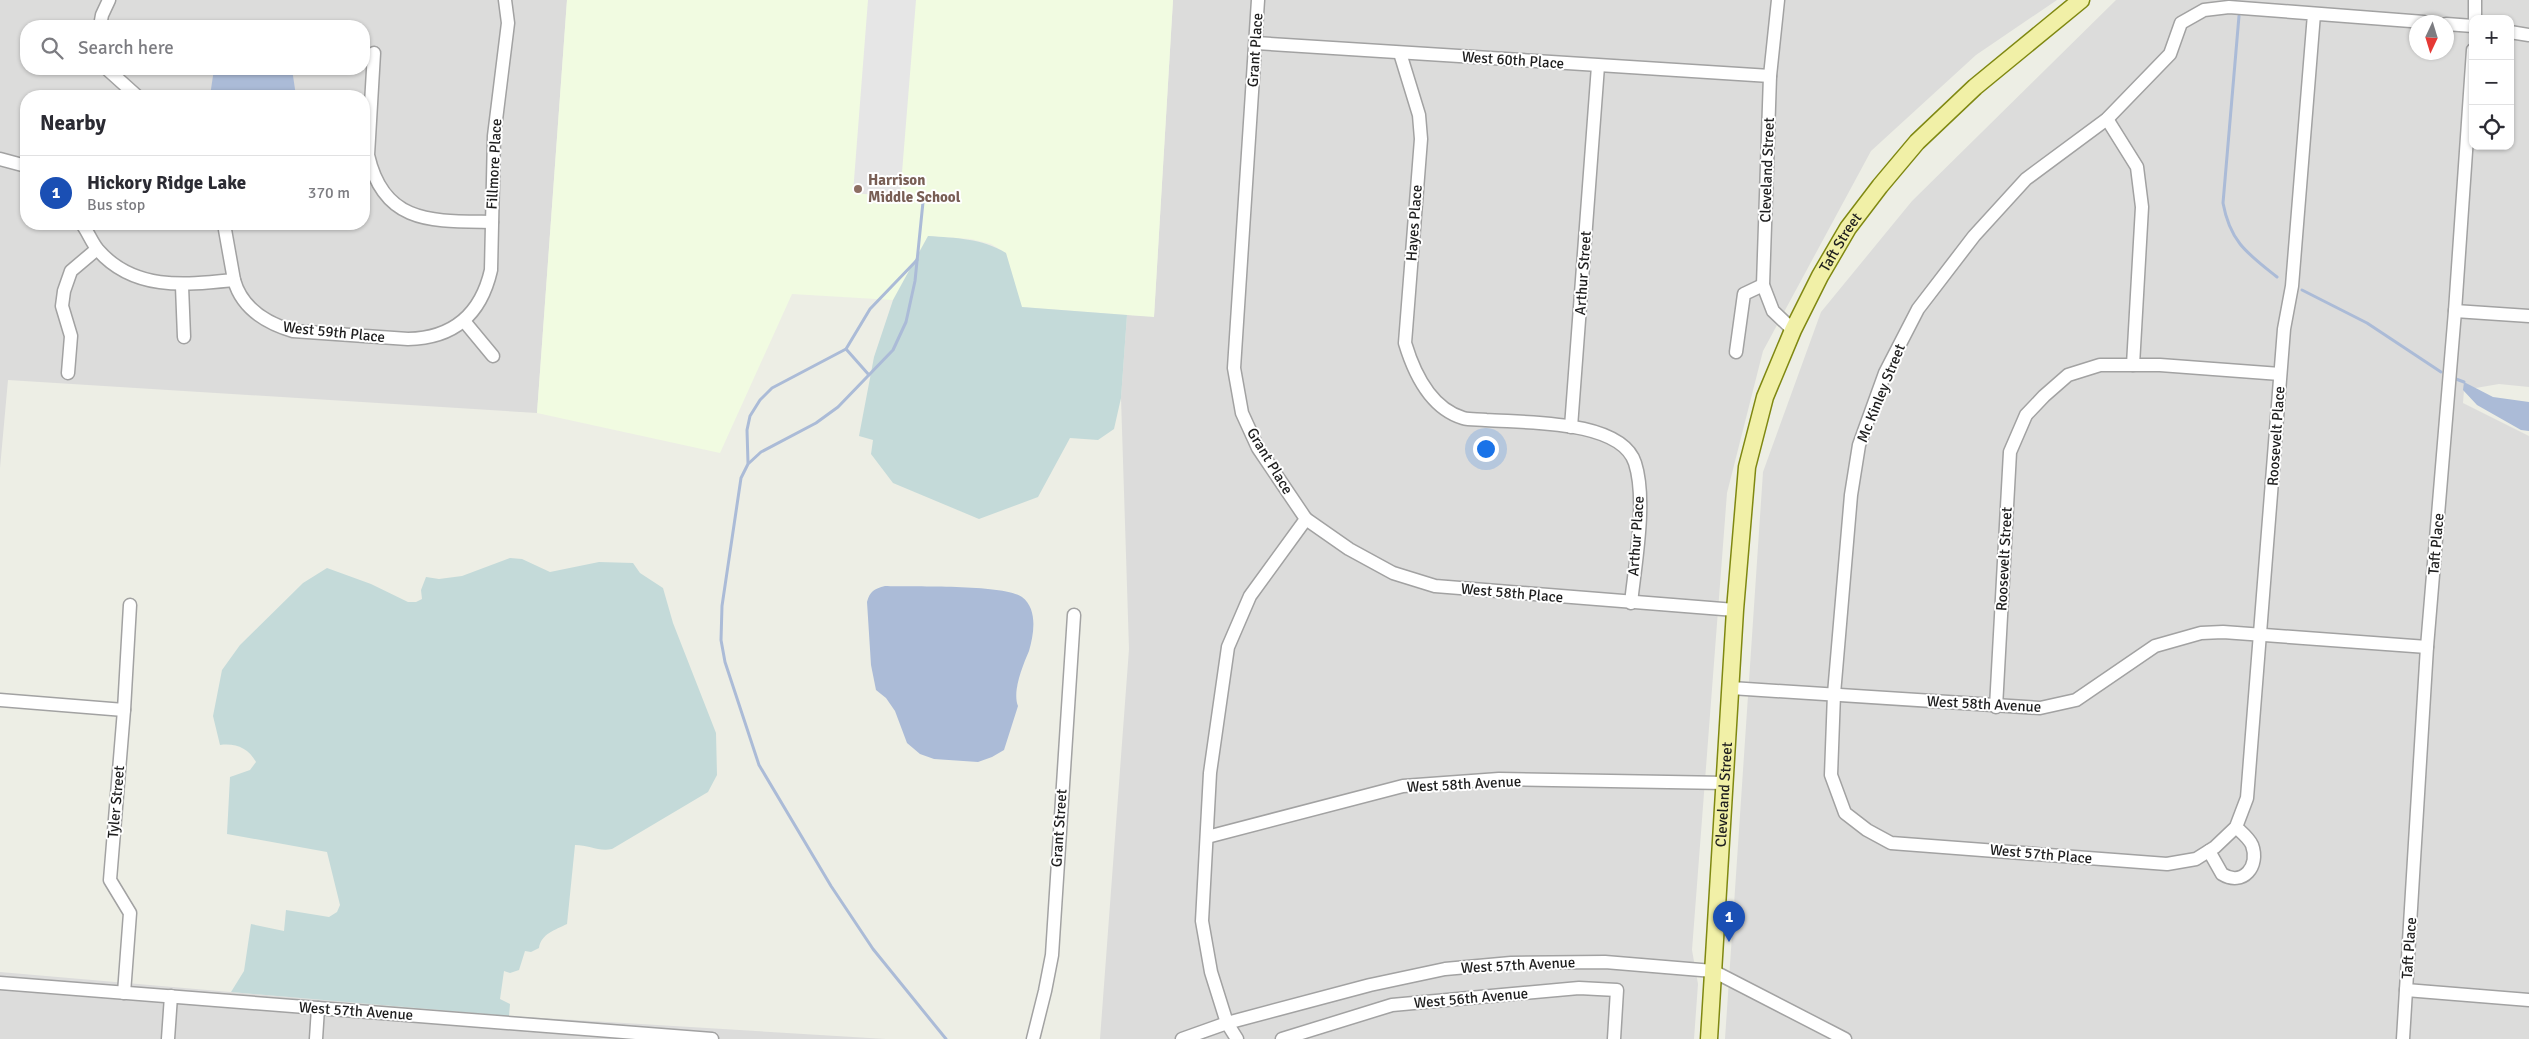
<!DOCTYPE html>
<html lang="en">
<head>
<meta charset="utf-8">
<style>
  body { margin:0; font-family:Signika,sans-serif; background:#f2f2f3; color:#2b2b33 }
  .controls { position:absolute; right:15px; top:15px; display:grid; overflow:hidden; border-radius:10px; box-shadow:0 1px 4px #0004 }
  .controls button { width:45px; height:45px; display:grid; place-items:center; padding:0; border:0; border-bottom:1px solid #e1e1e2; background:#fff; color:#2b2b33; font:25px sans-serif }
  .compass { position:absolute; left:2409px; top:15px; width:45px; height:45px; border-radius:50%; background:#fff; box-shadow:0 1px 4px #0004; rotate:184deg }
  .you { position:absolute; left:1485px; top:448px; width:18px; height:18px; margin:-12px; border:4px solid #fff; border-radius:50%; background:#1a73e8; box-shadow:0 0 0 8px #1a73e833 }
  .badge { display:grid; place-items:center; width:32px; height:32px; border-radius:50%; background:#2563eb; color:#fff; font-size:16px; font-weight:700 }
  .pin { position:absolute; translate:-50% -41px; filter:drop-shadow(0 1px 2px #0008) }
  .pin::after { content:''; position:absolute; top:26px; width:18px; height:15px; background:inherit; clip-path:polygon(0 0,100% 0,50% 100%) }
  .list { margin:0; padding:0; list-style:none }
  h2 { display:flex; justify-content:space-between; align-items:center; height:65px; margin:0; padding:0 20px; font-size:21px }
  h2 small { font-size:16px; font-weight:400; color:#7c7c81 }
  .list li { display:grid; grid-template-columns:32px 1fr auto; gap:15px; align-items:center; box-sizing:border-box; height:75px; padding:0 20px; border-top:1px solid #e1e1e2 }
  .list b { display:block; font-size:19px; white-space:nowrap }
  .list p { margin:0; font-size:16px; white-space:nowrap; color:#7c7c81 }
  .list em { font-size:16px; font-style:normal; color:#7c7c81 }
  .icon { flex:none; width:28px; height:28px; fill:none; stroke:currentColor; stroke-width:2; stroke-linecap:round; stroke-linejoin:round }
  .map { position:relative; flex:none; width:2529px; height:1039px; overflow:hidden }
  .search { position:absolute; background:#fff; box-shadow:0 1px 4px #0004; left:20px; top:20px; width:350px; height:55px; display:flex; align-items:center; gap:12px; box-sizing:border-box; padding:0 18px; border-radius:20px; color:#7c7c81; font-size:19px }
  .panel { position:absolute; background:#fff; box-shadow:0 1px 4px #0004; left:20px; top:90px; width:350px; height:140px; border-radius:20px }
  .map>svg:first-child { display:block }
</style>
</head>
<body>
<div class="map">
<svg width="2529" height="1039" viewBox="0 0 2529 1039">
  <rect width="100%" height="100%" fill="#edeee5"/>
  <!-- residential -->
  <g fill="#dcdcdb" fill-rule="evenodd">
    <path d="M0,0H567L537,413L8,380L0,468ZM26,26H364V69H26ZM26,96H364V224H26Z"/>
    <path d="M1173,0H2057L1976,55L1871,151L1763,351L1727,493L1692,950L1698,984L1694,1039H1100L1129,649L1121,398L1127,315L1154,316Z"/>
    <path d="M2116,0H2529V387L2499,384L2464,390L2463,403L2529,436V1039H1725L1763,472L1821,312L1912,201ZM2473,19H2510V146H2473ZM2416,22H2446V52H2416Z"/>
    <path d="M0,972L509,1016L886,1039H0Z"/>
  </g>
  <!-- education -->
  <path fill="#f1fbe1" d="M567,0H1173L1154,317L1021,307L1006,253L991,244L971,239L928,236L893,300L792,294L720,453L537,413Z"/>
  <!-- wetland -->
  <g fill="#c4dad9">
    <path d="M928,236C956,238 981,238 1006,253L1022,307L1127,315L1121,398L1114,429L1098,440L1070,438L1038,497L979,519L893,483L871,454L873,440L859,436L874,357L893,300Z"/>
    <path d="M510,558L522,559L550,572L599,562L633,563L640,573L663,588L673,623L716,733L717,775L708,792L612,849C599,852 589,845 575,845L567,924C555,930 541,934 539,948L531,952L525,951L519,970L510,973L504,971L500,999L510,1004L509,1016L231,992L244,971L251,924L284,931L286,910L329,917L337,912L340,905L327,852L227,834L230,777L250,770L256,762C248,748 236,743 220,745L213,716L222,670L240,645L303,583L327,568L371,584L408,602H416L422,599L421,590L426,577L439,579L462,576Z"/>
  </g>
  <!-- parking -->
  <path fill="#e6e6e6" d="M868,0H916L900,197L853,193Z"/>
  <!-- water -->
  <g fill="#abbbd7">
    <path d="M214,69H292L296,96H210Z"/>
    <path d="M2464,382L2493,397L2529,402V431L2521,430L2477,405L2463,390Z"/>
    <path d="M885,586C911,587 1004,584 1022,597C1038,609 1034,634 1029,651C1023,665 1012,691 1018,706L1004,750L992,757L978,762L934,759L920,754L907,743L895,711L886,698L876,690L871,665L867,602C870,591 874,589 885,586Z"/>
  </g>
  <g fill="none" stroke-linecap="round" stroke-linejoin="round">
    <!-- stream -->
    <g stroke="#abbbd7" stroke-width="3">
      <path d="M2239,16L2223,203C2230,242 2248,254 2277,277"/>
      <path d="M923,202L915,281L906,322L893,350L838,407L816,423L761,452L748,464L741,478L722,606L721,640L725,662L759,765L831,886L873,949L946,1039"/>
      <path d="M2302,290L2367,323L2441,372"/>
      <path d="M846,349L869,375"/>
      <path d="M2456,379L2464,382"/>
      <path d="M748,463L747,430L750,416L760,400L772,388L846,349L870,309L917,260"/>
    </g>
    <!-- minor casing -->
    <g stroke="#a2a2a2" stroke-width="15">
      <g id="minor">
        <path d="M1778,0L1770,76L1763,285L1773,311L1793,330"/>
        <path d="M2314,14L2292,286L2284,329L2247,798L2236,827L2215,847L2196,859L2167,864L1891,843L1867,830L1845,813L1831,775L1834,694L1851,495L1859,445L1885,373L1918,309L1974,236L2026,179L2107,119L2170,54L2181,23L2204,10L2229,7L2424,22"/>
        <path d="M2475,19V0"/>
        <path d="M2446,24L2473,26"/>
        <path d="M100,26L102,15L109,0"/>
        <path d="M2510,32L2529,35"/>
        <path d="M1256,43L1770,76"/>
        <path d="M374,53L368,155C384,225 433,221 492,222"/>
        <path d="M1400,53L1419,115L1421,139L1405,343C1414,373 1430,408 1463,418C1470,420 1479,419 1486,420C1524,423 1621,419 1635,463C1647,500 1635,565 1631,603"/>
        <path d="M107,69L137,96"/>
        <path d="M2107,119L2137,167L2142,207L2133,365"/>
        <path d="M0,159L26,166"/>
        <path d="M82,224C88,232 92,243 98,250C134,291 185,285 234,280C242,309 266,323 293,331L408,339C454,338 481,314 491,270L494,136L508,23L505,0"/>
        <path d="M224,224L234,280"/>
        <path d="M182,286L184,337"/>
        <path d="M2455,311L2529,316"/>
        <path d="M464,321L493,356"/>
        <path d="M1736,352L1744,294L1763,285"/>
        <path d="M68,373L71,336L62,306L64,291L71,271L97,249"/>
        <path d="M1571,427L1598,66"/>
        <path d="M1306,519L1349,549L1393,573L1435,586L1735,610"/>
        <path d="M1731,688L2040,708L2076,700L2155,646L2201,633L2223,632L2427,647"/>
        <path d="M0,700L124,710"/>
        <path d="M1996,707L2010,452L2026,415L2044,396L2068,375L2100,365H2160L2280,374"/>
        <path d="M1207,837L1403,786L1499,779L1726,783"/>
        <path d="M2209,851L2222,874C2243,887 2260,866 2252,845C2249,838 2241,832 2236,827"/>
        <path d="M0,983L712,1039"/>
        <path d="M2406,990L2529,1000"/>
        <path d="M124,993L130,913L110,880L124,710L130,605"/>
        <path d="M168,1039L171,996"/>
        <path d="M316,1039L318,1008"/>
        <path d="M1033,1039L1045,991L1052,955L1074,615"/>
        <path d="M1182,1039L1227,1023L1370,985L1445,969L1511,963L1605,962L1713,971L1845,1039"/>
        <path d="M1237,1039L1227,1023L1211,972L1202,921L1210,773L1228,647L1250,596L1306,519L1258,448L1242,413L1234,368L1258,0"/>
        <path d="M1282,1039L1392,1005L1579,988L1617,990L1614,1039"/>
        <path d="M2403,1039L2427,647L2455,311L2473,50"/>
      </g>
    </g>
    <!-- major casing -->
    <g stroke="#7f8811" stroke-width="19">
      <g id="major">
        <path id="s1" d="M1709,1039L1735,610L1747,467L1765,397L1793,330L1820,276L1848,228L1880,186L1917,142L1975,87L2081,0"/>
      </g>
    </g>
    <!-- minor -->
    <use href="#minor" stroke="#fff" stroke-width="12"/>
    <!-- major -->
    <use href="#major" stroke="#f1f0a7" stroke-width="16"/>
  </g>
  <!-- markers -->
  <circle fill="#8d6e63" stroke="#fff" stroke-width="2" cx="858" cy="189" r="5"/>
  <g text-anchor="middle" stroke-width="4" stroke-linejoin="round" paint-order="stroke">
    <!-- street labels -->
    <g font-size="15" fill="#1e1e1e" stroke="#fff">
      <text transform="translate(1255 50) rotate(-86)" y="5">Grant Place</text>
      <text transform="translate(1513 60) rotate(4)" y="5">West 60th Place</text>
      <text transform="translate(494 164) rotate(-87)" y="5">Fillmore Place</text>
      <text transform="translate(1767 170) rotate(-88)" y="5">Cleveland Street</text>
      <text transform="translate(1414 223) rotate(-86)" y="5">Hayes Place</text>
      <text dy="5" stroke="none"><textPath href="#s1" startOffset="818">Taft Street</textPath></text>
      <text transform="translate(1583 273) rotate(-86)" y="5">Arthur Street</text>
      <text transform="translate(334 332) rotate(6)" y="5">West 59th Place</text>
      <text transform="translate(1881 393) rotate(-68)" y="5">Mc Kinley Street</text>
      <text transform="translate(2276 436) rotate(-86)" y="5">Roosevelt Place</text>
      <text transform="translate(1270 461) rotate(59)" y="5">Grant Place</text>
      <text transform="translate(1636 536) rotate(-86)" y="5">Arthur Place</text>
      <text transform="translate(2436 544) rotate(-85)" y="5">Taft Place</text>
      <text transform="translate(2004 559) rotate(-87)" y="5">Roosevelt Street</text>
      <text transform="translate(1512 593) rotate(5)" y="5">West 58th Place</text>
      <text transform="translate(1984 704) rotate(3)" y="5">West 58th Avenue</text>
      <text transform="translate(1464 784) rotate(-3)" y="5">West 58th Avenue</text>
      <text dy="5" stroke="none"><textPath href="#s1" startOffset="245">Cleveland Street</textPath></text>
      <text transform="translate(116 802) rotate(-85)" y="5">Tyler Street</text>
      <text transform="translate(1059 828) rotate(-86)" y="5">Grant Street</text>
      <text transform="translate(2041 854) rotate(5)" y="5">West 57th Place</text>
      <text transform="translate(2409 948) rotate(-86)" y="5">Taft Place</text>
      <text transform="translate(1518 965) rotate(-3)" y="5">West 57th Avenue</text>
      <text transform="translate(1471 998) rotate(-5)" y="5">West 56th Avenue</text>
      <text transform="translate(356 1011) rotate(4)" y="5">West 57th Avenue</text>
    </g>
    <!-- education labels -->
    <g font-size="15" font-weight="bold" fill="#785e54" stroke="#fff" text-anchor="start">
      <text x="868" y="185">Harrison<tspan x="868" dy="17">Middle School</tspan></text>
    </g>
  </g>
</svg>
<div class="controls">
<button>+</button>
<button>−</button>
<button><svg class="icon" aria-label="locate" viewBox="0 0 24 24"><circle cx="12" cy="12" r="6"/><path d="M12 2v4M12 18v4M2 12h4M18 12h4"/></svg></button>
</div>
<svg class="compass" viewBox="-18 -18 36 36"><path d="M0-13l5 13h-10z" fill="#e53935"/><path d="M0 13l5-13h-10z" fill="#7c7c81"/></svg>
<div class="you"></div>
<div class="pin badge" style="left:1729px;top:942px;background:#1a4fb4">1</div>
<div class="search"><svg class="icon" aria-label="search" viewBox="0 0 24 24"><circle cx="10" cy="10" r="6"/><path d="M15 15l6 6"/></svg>Search here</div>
<section class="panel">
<h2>Nearby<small></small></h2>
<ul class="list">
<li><span class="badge" style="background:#1a4fb4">1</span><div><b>Hickory Ridge Lake</b><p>Bus stop</p></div><em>370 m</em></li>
</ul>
</section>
</div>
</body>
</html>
